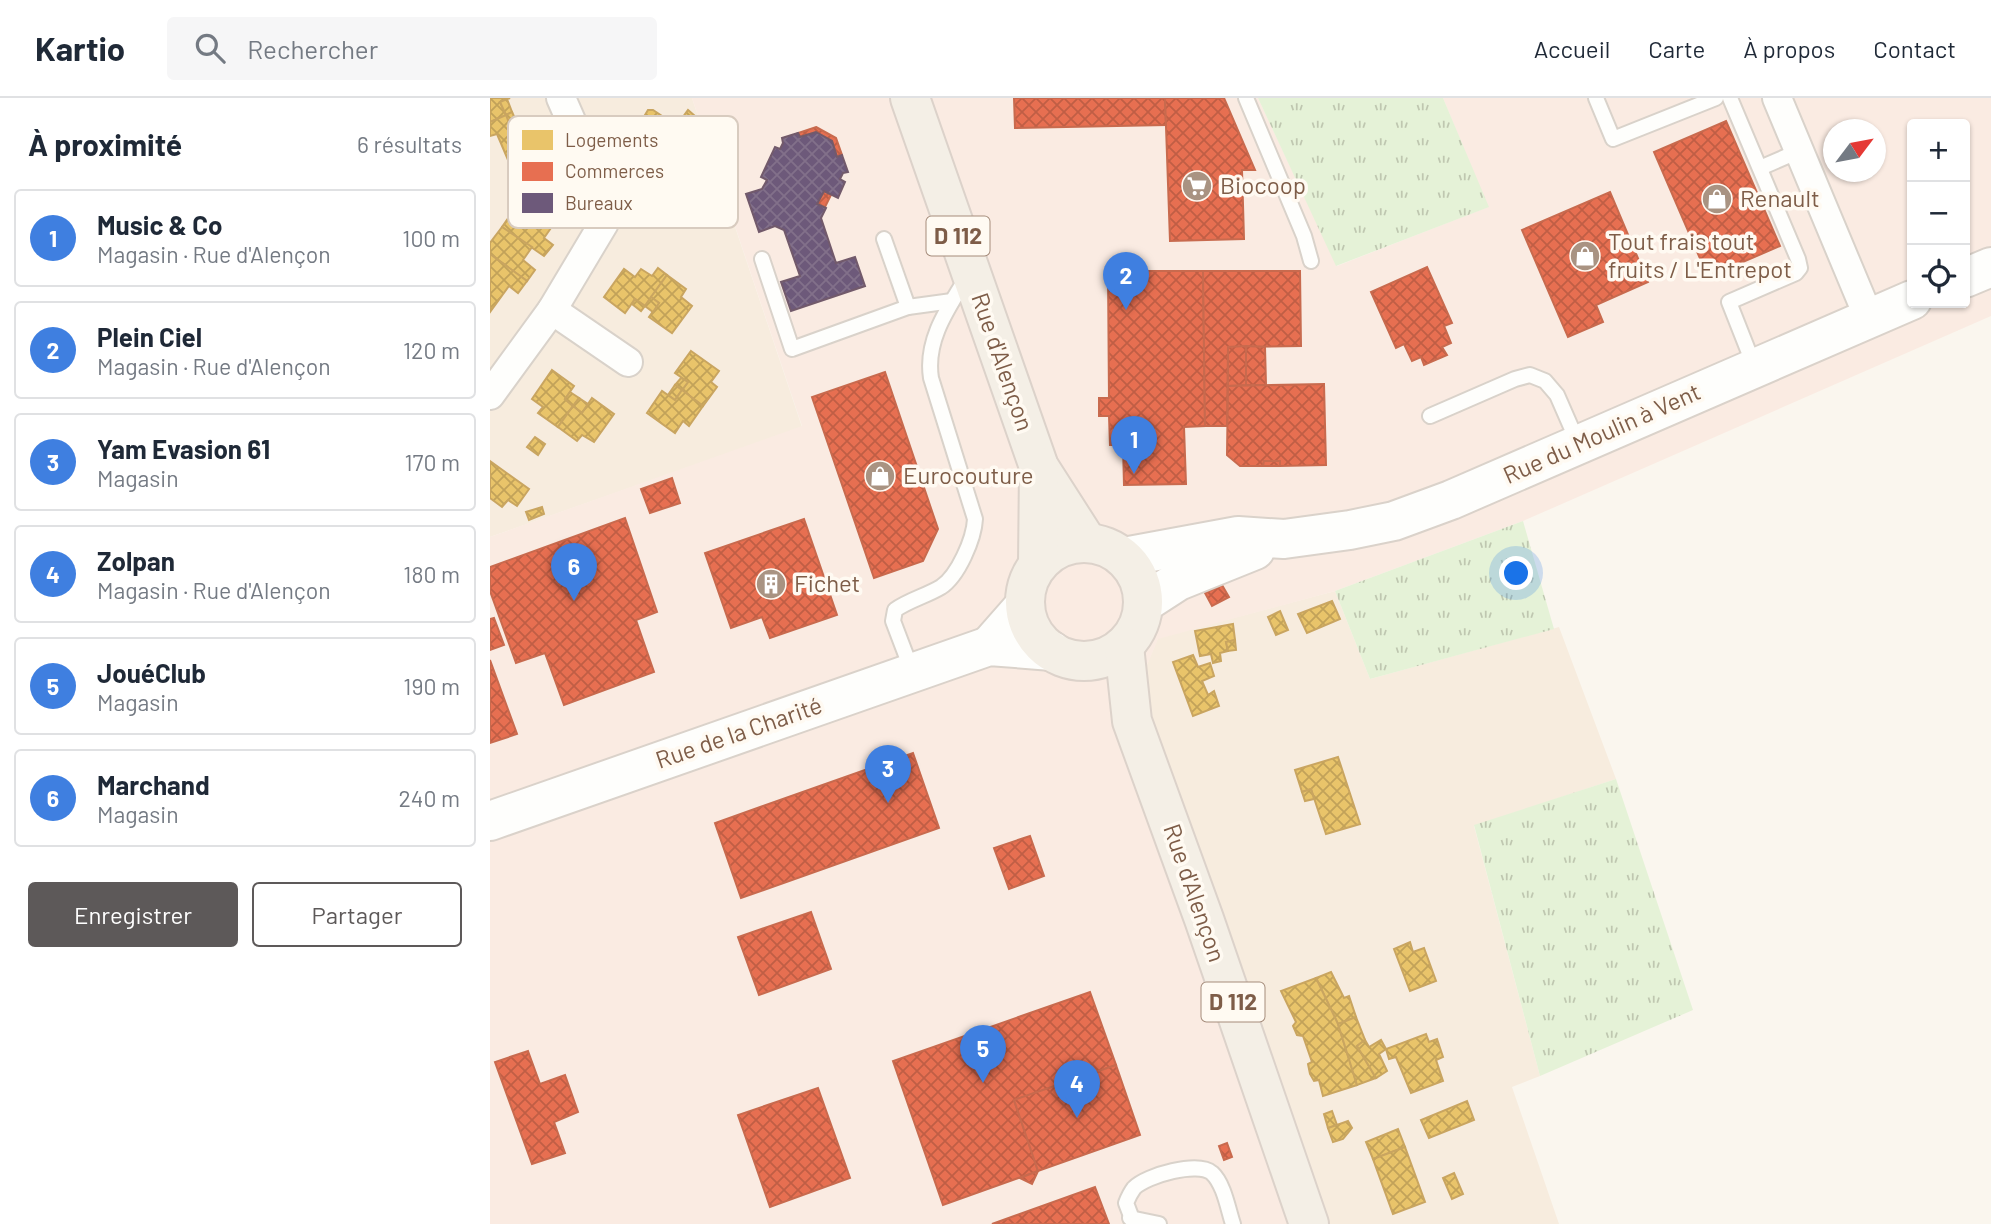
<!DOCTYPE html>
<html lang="fr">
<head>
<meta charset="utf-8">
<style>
  body { margin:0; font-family:Barlow,sans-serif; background:#f6f6f7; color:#1f2937 }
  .controls { position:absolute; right:21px; top:21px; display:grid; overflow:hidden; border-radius:7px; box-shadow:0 2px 5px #0004 }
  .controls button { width:63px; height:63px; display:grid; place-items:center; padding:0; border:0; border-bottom:2px solid #e0e1e3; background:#fff; color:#1f2937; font:35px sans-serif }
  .compass { position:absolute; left:1333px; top:21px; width:63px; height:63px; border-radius:50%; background:#fff; box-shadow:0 2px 5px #0004; rotate:58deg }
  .you { position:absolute; left:1027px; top:476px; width:24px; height:24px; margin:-18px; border:5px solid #fff; border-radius:50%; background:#1a73e8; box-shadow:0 0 0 10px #1a73e833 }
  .badge { display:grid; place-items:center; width:46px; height:46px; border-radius:50%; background:#5d5959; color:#fff; font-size:23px; font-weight:700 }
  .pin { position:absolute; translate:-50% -58px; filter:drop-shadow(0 2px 4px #0008) }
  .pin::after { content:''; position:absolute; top:37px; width:24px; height:21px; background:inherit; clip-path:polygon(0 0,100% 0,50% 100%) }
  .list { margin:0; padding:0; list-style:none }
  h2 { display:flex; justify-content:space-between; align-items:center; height:91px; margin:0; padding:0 28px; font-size:30px }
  h2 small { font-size:23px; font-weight:400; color:#747a83 }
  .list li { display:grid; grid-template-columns:46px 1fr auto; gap:21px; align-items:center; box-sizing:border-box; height:98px; margin:0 14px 14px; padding:0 14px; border:2px solid #e0e1e3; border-radius:7px }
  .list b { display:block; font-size:26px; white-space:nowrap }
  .list p { margin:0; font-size:23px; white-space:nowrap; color:#747a83 }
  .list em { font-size:23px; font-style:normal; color:#747a83 }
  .actions { display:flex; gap:14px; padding:21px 28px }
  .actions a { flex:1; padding:16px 0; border:2px solid #5d5959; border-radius:7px; text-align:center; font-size:24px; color:#5d5959 }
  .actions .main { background:#5d5959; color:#fff }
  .icon { flex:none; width:38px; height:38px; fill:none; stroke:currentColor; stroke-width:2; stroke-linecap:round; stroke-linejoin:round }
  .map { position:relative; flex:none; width:1501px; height:1126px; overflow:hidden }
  header { display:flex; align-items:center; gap:42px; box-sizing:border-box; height:98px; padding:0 35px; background:#fff; border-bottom:2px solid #e0e1e3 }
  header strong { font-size:33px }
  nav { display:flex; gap:38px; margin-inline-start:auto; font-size:24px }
  .search { width:490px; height:63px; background:#f6f6f7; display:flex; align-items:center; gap:18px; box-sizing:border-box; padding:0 24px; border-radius:7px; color:#747a83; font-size:26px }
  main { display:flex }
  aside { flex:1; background:#fff }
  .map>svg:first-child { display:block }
</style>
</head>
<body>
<header>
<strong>Kartio</strong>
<div class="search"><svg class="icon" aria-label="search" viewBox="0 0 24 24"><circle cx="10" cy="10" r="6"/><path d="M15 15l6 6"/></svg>Rechercher</div>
<nav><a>Accueil</a><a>Carte</a><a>À propos</a><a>Contact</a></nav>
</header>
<main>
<aside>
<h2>À proximité<small>6 résultats</small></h2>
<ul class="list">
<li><span class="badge" style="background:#3f7fe0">1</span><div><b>Music &amp; Co</b><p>Magasin · Rue d'Alençon</p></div><em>100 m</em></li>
<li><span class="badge" style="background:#3f7fe0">2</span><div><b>Plein Ciel</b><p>Magasin · Rue d'Alençon</p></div><em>120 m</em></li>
<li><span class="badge" style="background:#3f7fe0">3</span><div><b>Yam Evasion 61</b><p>Magasin</p></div><em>170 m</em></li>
<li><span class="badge" style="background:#3f7fe0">4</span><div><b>Zolpan</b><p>Magasin · Rue d'Alençon</p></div><em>180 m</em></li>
<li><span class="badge" style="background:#3f7fe0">5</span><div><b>JouéClub</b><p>Magasin</p></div><em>190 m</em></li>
<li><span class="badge" style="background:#3f7fe0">6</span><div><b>Marchand</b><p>Magasin</p></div><em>240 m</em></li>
</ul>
<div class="actions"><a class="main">Enregistrer</a><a>Partager</a></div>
</aside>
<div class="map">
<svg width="1501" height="1126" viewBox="0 0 1501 1126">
  <defs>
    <pattern id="grass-tufts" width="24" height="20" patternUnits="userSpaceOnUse" patternTransform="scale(1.75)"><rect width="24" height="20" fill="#e5f2d7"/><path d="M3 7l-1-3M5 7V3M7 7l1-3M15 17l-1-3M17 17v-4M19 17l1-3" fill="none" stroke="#bfc7b0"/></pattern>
    <pattern id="homes-cross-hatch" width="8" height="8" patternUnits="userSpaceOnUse" patternTransform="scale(1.75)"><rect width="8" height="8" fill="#e9c46a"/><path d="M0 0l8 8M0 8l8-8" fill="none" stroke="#c2a259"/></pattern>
    <pattern id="shops-cross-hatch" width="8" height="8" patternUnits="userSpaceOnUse" patternTransform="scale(1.75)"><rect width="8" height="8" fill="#e76f51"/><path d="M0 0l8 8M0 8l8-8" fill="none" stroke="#c05e45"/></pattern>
    <pattern id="offices-cross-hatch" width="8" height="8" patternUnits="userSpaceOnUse" patternTransform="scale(1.75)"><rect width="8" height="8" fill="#6d597a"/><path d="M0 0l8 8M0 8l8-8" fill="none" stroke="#82708a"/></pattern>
  </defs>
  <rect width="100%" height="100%" fill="#faf6ee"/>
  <!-- residential -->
  <g fill="#f7ecde">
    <path d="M0,0H202L312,329L0,439Z"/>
    <path d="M845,493L880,581L1069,529L1126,681L984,728L1050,978L1022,989L1069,1126H825L639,610L668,540Z"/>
  </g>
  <!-- commercial -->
  <path fill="#faebe2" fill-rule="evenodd" d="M202,0H768L847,168L998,109L953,0H1501V218L1033,423L845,493L668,541L639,610L822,1126H0V439L312,328ZM1422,26H1475V205H1422ZM1344,32H1386V74H1344Z"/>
  <!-- grass -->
  <g fill="url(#grass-tufts)">
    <path d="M768,0H953L999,109L846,168Z"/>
    <path d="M1033,423L1064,531L880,581L845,493Z"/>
    <path d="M1126,681L1203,912L1050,978L984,727Z"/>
  </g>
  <!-- homes -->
  <g fill="url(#homes-cross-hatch)" stroke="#c9a560" stroke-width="2">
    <path d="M0,0H20L10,4L16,17L0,24Z"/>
    <path d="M17,1L22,14L16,17L10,4Z"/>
    <path d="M158,12H163L178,22L176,25L184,31L198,12L206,19L176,60L167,54L158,67L135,51L155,24L152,22Z"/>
    <path d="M22,14L28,27L21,30L16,17Z"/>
    <path d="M16,17L21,30L40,22L54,55L21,69L7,36L0,38V24Z"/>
    <path d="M30,103L63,127L54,140L63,147L54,158L12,129Z"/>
    <path d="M12,129L42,149L33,162L45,172L37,183L0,156V145Z"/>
    <path d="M0,156L37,183L28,195L19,188L0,214Z"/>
    <path d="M168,170L177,177L155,208L145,201L135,215L114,199L134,171L145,179L151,171L162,178Z"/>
    <path d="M177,177L196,191L191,199L202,208L182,235L159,219L169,205L161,199Z"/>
    <path d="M161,199L169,205L163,214L155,208Z"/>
    <path d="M145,201L155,208L151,213L142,206Z"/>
    <path d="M201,253L229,273L221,284L227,289L213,308L192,292L198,284L185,275Z"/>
    <path d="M62,272L84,288L75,301L83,308L68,329L48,315L53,309L42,301Z"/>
    <path d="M191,280L198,284L192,292L185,287Z"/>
    <path d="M185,287L192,292L185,302L178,297Z"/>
    <path d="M192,292L213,308L199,328L193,323L185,335L157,315L172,293L185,302Z"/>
    <path d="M80,294L89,300L83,308L75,301Z"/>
    <path d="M89,300L98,306L92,315L83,308Z"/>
    <path d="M102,300L124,316L104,344L92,337L87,343L68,329L83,308L92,315Z"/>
    <path d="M45,339L55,346L48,357L37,349Z"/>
    <path d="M0,363L39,391L27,408L18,402L12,409L0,400Z"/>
    <path d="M52,409L54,416L39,422L36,414Z"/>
    <path d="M842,503L850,521L817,535L808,516Z"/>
    <path d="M790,513L798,532L786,537L778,519Z"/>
    <path d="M743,526L745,542L736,544L738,553L730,555L731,563L723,565L721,556L710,558L705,533Z"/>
    <path d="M745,542L746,552L738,553L736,544Z"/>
    <path d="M703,557L708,569L720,565L724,578L712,583L718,597L724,593L729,608L703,618L683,564Z"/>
    <path d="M848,659L870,726L836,736L821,691L812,694L805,672Z"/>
    <path d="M821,691L824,701L815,703L812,694Z"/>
    <path d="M920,844L923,854L934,850L946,883L920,893L904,851Z"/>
    <path d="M841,874L854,900L859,898L866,919L848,926L826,880Z"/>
    <path d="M826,880L848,926L867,987L833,998L829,982L824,983L820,976L818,966L822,964L813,938L807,937L803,928L806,924L791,893Z"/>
    <path d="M866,919L875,942L867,948L886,980L867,987L848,926Z"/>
    <path d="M936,936L939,944L947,941L953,959L946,962L953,983L921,995L906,959L899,961L896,951Z"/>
    <path d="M875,942L879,949L891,942L896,951L889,956L897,973L886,980L867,948Z"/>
    <path d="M977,1003L984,1022L939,1040L931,1022Z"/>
    <path d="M842,1013L847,1027L838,1030L834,1016Z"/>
    <path d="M858,1023L862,1030L853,1041L843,1044L838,1030Z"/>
    <path d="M908,1031L915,1049L883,1061L876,1044Z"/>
    <path d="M915,1049L935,1104L903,1116L883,1061Z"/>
    <path d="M964,1075L973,1096L962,1101L953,1080Z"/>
  </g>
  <!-- shops -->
  <g fill="url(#shops-cross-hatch)" stroke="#c86a4e" stroke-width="2">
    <path d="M524,0H675L676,27L525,30Z"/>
    <path d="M675,0H734L765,72H752L754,141L680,143Z"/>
    <path d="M1236,23L1290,148L1218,179L1164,54Z"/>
    <path d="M326,29L346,40L352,57L347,59L342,43L326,34L310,39L308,35Z"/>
    <path d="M334,93L341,97L335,109L327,106Z"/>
    <path d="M1120,94L1158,184L1106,207L1113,224L1078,239L1032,132Z"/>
    <path d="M937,169L962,225L954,228L961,245L952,249L957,257L934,267L931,259L922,263L914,246L906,250L881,194Z"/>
    <path d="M618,173H713L715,328L694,329L696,386L634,387L633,347H620L619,318H609V300H619Z"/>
    <path d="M713,173H810L811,248L738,249L737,328H715Z"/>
    <path d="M756,248V287L738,288V249Z"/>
    <path d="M756,248L775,249L776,287H756Z"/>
    <path d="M395,274L448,431L433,463L384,480L322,299Z"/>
    <path d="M834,286L836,367L790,368V363H774L773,368H750L737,357L738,288Z"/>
    <path d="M774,363H790V368H773Z"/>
    <path d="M182,380L190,405L160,415L151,391Z"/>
    <path d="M135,420L167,514L146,522L164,574L74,607L55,555L26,565L0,493V469Z"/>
    <path d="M314,421L347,517L280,540L272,519L241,530L215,455Z"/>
    <path d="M732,487L739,499L722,508L715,495Z"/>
    <path d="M4,520L14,547L0,552V521Z"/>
    <path d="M0,562L27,636L0,645Z"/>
    <path d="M423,655L449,730L251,800L225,725Z"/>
    <path d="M540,738L554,778L519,791L504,750Z"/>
    <path d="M321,814L341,871L269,897L248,839Z"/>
    <path d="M600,894L626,967L524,1002L548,1073L453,1107L403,963Z"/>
    <path d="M38,953L50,986L75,977L88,1014L64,1024L75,1055L42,1066L5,964Z"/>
    <path d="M626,967L650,1037L548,1073L524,1002Z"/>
    <path d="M328,990L360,1080L280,1109L248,1017Z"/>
    <path d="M737,1045L742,1059L734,1062L729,1048Z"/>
    <path d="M548,1073L542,1086L530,1080Z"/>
    <path d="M605,1089L619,1126H502Z"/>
  </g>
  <!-- offices -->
  <path fill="url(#offices-cross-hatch)" stroke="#725a6b" stroke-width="2" d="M326,34L342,43L347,59L352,57L358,74L353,75L350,81L355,84L348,100L334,93L327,106L336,110L331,120L346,165L365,159L375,188L301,213L291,184L310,178L294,132L285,128L269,134L256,96L272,91L277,82L271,79L285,49L290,51L293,45L292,40L308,35L310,39Z"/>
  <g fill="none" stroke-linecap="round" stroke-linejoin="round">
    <!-- lane casing -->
    <g stroke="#d9d2ca" stroke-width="18">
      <g id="lane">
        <path d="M756,0L814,138L821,163"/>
        <path d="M1106,0L1123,41L1226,0"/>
        <path d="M1240,0L1308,161L1310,170L1306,175L1239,204L1265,270"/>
        <path d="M1270,70L1309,53"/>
        <path d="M394,141L418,209"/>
        <path d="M272,161L302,251L418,209L462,203"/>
        <path d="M940,318L1025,281L1040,277L1055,283L1067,297L1088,345"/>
        <path d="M422,573L403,523L405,512C419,502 436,498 451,489C468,478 484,441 485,421L441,280C435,242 458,210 477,179"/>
        <path d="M640,1120L669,1126"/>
        <path d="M644,1126L636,1105C638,1100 641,1094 644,1090C657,1077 708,1063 722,1075C734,1086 738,1111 743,1126"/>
      </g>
    </g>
    <!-- street casing -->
    <g stroke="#d9d2ca" stroke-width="32">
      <g id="street">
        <path d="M1287,0L1379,220"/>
        <path d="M62,212L138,264"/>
        <path d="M0,297L62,212L114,125L117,105L71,0"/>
      </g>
    </g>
    <!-- secondary casing -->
    <g stroke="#dad2ca" stroke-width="42">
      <g id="secondary">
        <path d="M1475,180L1501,169"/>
        <path d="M634,459L748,438L794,441L860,432L904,423L961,402L1422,202"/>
        <path d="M654,505L688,483L765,452"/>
        <path d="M499,548L535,507"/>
        <path d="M0,723L499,548L562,553"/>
      </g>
    </g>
    <!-- primary casing -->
    <g stroke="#dcd2ca" stroke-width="42">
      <g id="primary">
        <path d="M420,0L549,369L597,444"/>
        <circle cx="594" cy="504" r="59"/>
        <path d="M548,465L549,369"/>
        <path d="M634,548L642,623L714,821L819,1126"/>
      </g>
    </g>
    <!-- lane -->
    <use href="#lane" stroke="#fefefc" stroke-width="14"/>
    <!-- street -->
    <use href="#street" stroke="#fefefc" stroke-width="28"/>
    <!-- secondary -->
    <use href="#secondary" stroke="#fefefc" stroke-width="38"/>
    <!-- primary -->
    <use href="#primary" stroke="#f4efe6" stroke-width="38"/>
  </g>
  <!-- icons -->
  <defs>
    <g id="supermarket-disc" transform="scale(1.575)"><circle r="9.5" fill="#a99382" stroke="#fffaf2"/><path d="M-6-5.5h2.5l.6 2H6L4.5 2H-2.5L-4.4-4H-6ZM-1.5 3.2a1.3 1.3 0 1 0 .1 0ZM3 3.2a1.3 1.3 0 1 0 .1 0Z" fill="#fff"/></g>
    <g id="shop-disc" transform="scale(1.575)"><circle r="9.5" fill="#a99382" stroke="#fffaf2"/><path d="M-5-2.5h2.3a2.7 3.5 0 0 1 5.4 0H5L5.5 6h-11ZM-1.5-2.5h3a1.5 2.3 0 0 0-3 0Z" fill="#fff"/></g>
    <g id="building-disc" transform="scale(1.575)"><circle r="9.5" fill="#a99382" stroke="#fffaf2"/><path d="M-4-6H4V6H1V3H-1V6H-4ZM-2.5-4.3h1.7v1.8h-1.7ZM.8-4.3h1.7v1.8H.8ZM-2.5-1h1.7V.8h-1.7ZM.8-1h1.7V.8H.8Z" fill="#fff"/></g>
  </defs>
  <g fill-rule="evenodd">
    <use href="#supermarket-disc" x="707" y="88"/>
    <use href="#shop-disc" x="1227" y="101"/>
    <use href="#shop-disc" x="1095" y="158"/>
    <use href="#shop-disc" x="390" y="378"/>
    <use href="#building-disc" x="281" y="486"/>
  </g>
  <g text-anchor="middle" stroke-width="7" stroke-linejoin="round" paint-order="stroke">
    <!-- shield labels -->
    <g fill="#fffaf2" stroke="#a58c7b" stroke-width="2">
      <rect x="436.5" y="118.5" width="63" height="39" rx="5"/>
      <rect x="711.5" y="884.5" width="63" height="39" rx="5"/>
    </g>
    <g font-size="23" font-weight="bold" fill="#7e5d48">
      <text x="468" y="146">D 112</text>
      <text x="743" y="912">D 112</text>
    </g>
    <!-- poi labels -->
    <g font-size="24" fill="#7e5d48" stroke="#fffaf2" text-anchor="start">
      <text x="730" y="96">Biocoop</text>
      <text x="1250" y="109">Renault</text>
      <text x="1118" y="152">Tout frais tout<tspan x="1118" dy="28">fruits / L'Entrepot</tspan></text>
      <text x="413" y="386">Eurocouture</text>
      <text x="304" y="494">Fichet</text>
    </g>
    <!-- street labels -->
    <g font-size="24" fill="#7e5d48" stroke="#fffaf2">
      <text transform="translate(512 264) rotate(71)" y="8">Rue d'Alençon</text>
      <text transform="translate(1112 336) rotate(-24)" y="8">Rue du Moulin à Vent</text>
      <text transform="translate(249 635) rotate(-19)" y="8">Rue de la Charité</text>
      <text transform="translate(704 795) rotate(71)" y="8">Rue d'Alençon</text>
    </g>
  </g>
  <!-- legend -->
  <rect x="18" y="18" width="230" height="112" rx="10" fill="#fffaf2" stroke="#d8cbbf" stroke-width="2"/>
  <rect x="32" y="32" width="31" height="20" fill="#e9c46a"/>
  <rect x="32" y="64" width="31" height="19" fill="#e76f51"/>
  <rect x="32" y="95" width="31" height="20" fill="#6d597a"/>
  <g font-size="19" fill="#7e5d48">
    <text x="75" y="49">Logements</text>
    <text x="75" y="80">Commerces</text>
    <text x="75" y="112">Bureaux</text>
  </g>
</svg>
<div class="controls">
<button>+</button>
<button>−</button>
<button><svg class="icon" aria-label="locate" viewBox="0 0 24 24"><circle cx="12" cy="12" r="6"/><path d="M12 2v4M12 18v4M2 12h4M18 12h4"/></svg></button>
</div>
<svg class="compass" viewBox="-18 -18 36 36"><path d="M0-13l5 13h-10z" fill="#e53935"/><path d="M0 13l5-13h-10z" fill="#747a83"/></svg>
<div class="you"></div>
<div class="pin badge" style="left:644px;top:376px;background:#3f7fe0">1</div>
<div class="pin badge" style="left:636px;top:212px;background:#3f7fe0">2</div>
<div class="pin badge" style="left:398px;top:705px;background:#3f7fe0">3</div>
<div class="pin badge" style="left:587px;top:1020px;background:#3f7fe0">4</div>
<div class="pin badge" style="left:493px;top:985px;background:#3f7fe0">5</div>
<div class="pin badge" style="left:84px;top:503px;background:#3f7fe0">6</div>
</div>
</main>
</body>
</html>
